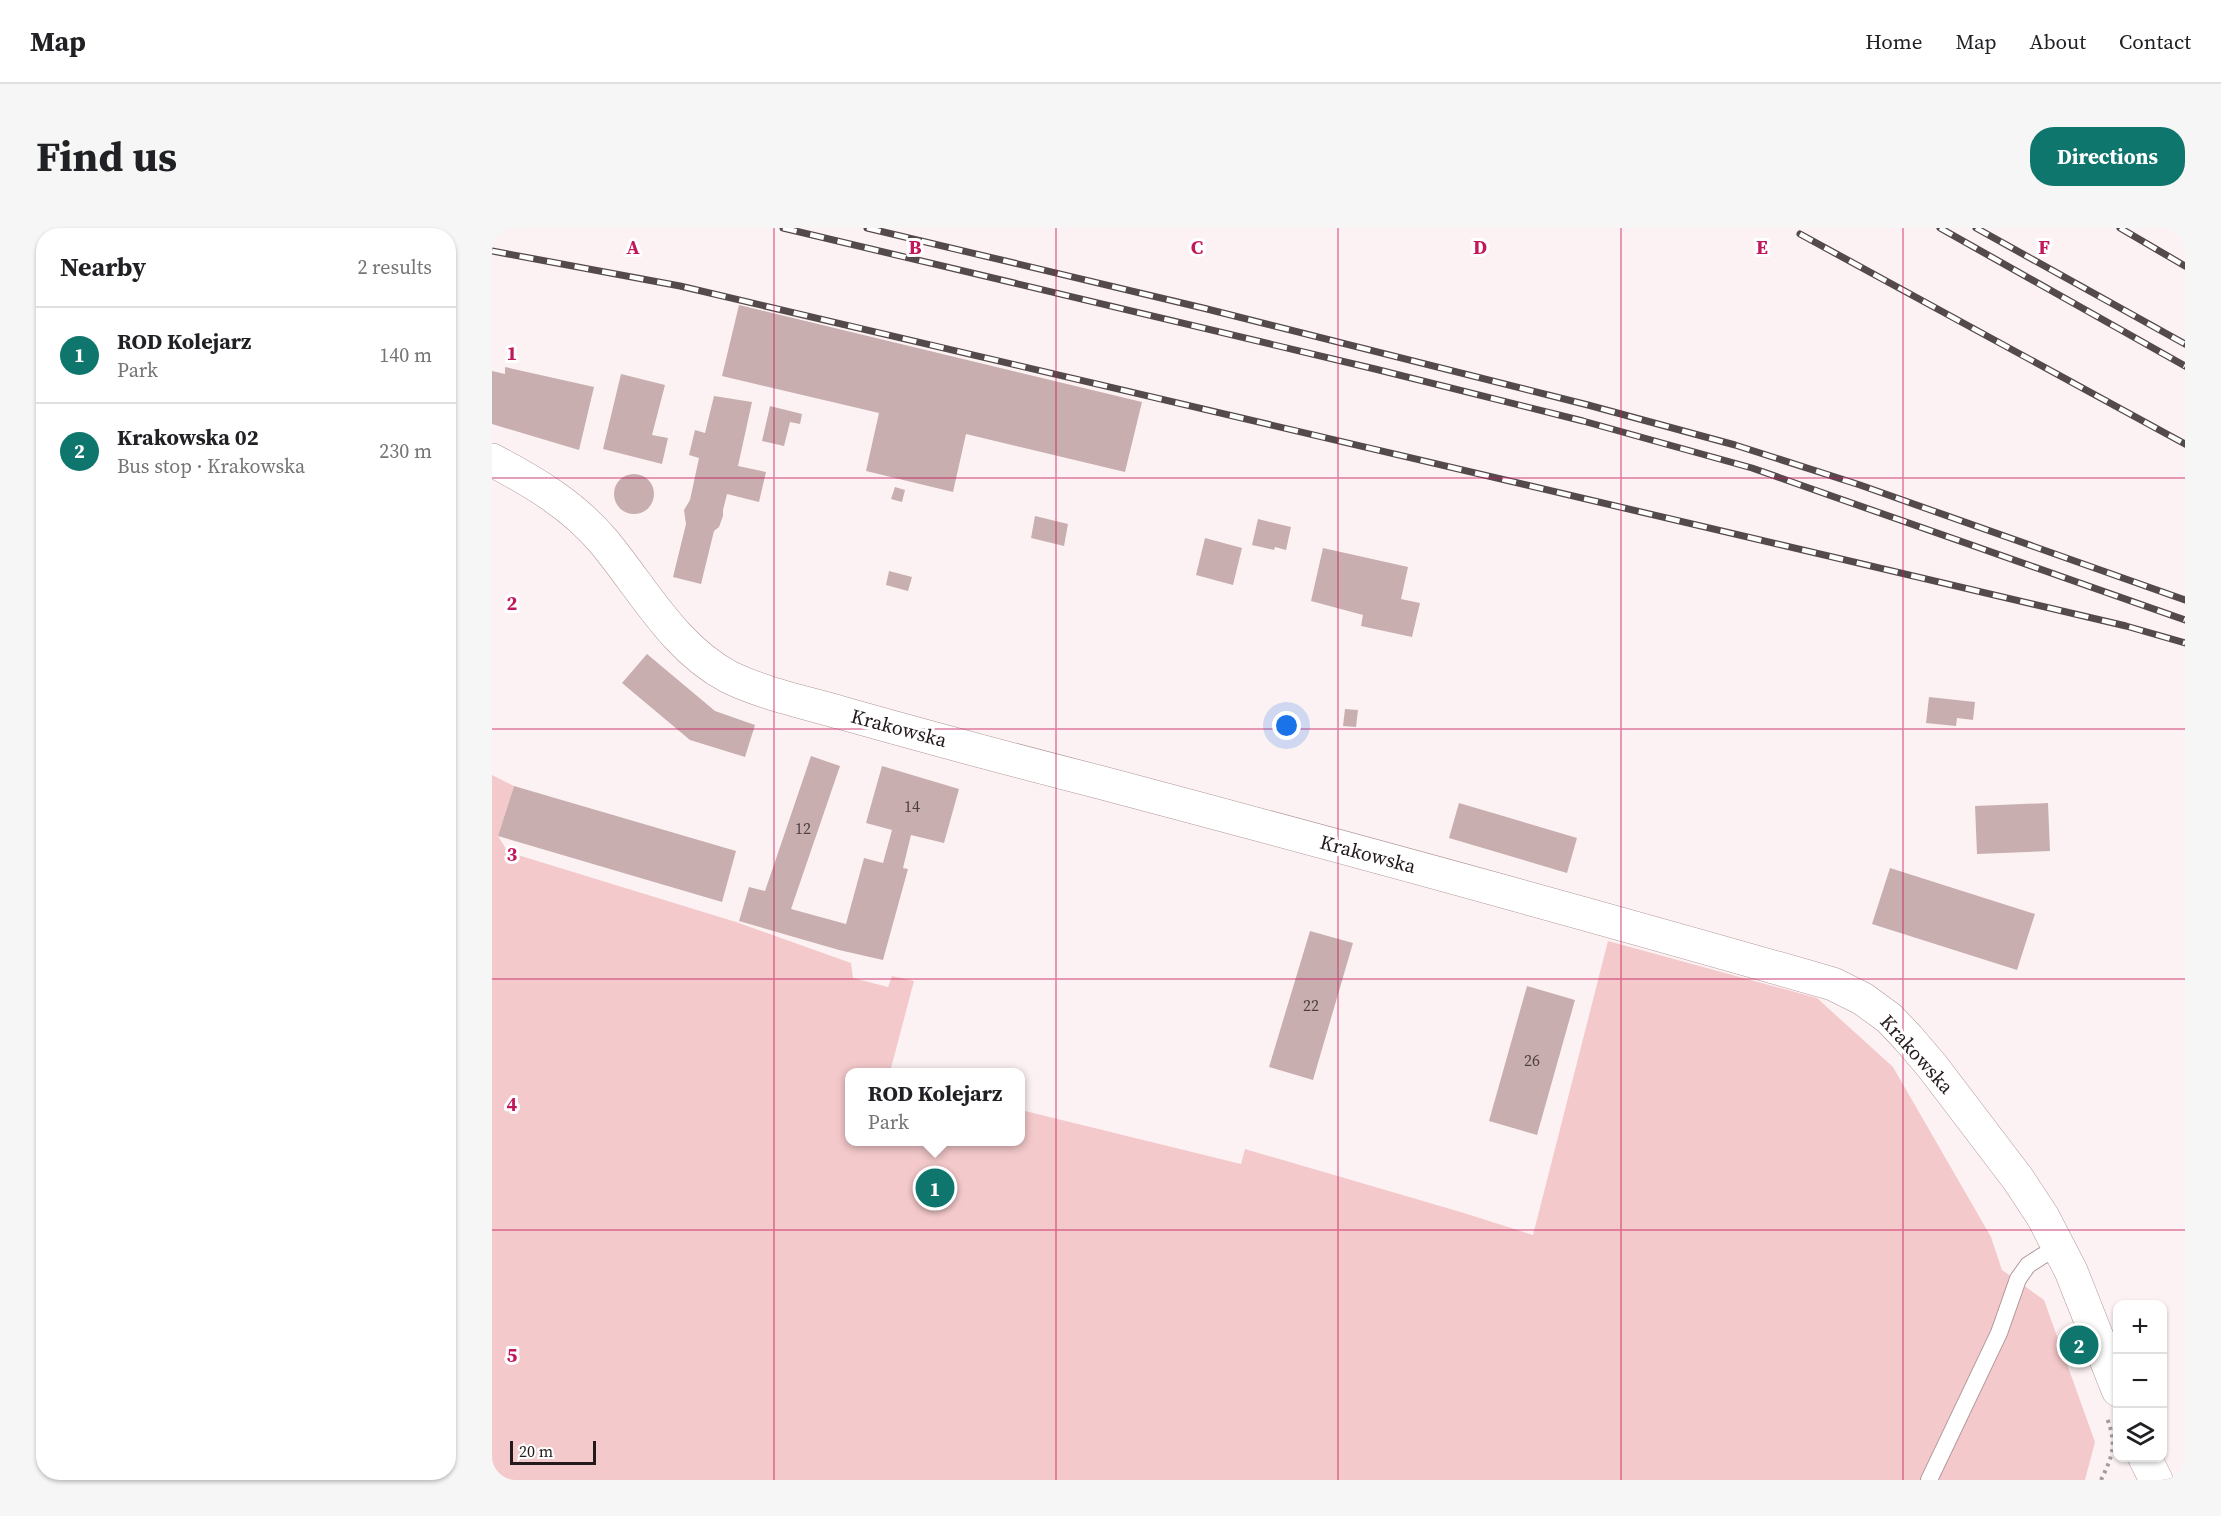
<!DOCTYPE html>
<html lang="en">
<head>
<meta charset="utf-8">
<style>
  body { margin:0; font-family:"Source Serif 4",serif; background:#f6f6f6; color:#202124 }
  .controls { position:absolute; right:18px; bottom:18px; display:grid; overflow:hidden; border-radius:12px; box-shadow:0 2px 4px #0004 }
  .controls button { width:54px; height:54px; display:grid; place-items:center; padding:0; border:0; border-bottom:2px solid #e0e0e0; background:#fff; color:#202124; font:30px sans-serif }
  .scale { position:absolute; left:18px; bottom:15px; width:86px; box-sizing:border-box; padding-left:6px; border:3px solid #241a1b; border-top:0; font-size:16px; line-height:21px; white-space:nowrap; color:#241a1b; -webkit-text-stroke:4px #fff; paint-order:stroke }
  .you { position:absolute; left:795px; top:498px; width:21px; height:21px; margin:-15px; border:4px solid #fff; border-radius:50%; background:#1a73e8; box-shadow:0 0 0 9px #1a73e833 }
  .badge { display:grid; place-items:center; width:39px; height:39px; border-radius:50%; background:#0f766e; color:#fff; font-size:20px; font-weight:700 }
  .pin { position:absolute; translate:-50% -50%; border:3px solid #fff; box-shadow:0 2px 6px #0006 }
  .popup { position:absolute; left:353px; top:840px; width:180px; height:78px; box-sizing:border-box; display:grid; place-content:center; border-radius:12px; background:#fff; filter:drop-shadow(0 2px 4px #0005); font-size:20px; white-space:nowrap; color:#757577 }
  .popup b { font-size:22px; color:#202124 }
  .popup::after { content:''; position:absolute; left:50%; top:100%; margin-left:-12px; border:12px solid transparent; border-top-color:#fff }
  .list { margin:0; padding:0; list-style:none }
  h2 { display:flex; justify-content:space-between; align-items:center; height:78px; margin:0; padding:0 24px; font-size:26px }
  h2 small { font-size:20px; font-weight:400; color:#757577 }
  .list li { display:grid; grid-template-columns:39px 1fr auto; gap:18px; align-items:center; box-sizing:border-box; height:96px; padding:0 24px; border-top:2px solid #e0e0e0 }
  .list b { display:block; font-size:22px; white-space:nowrap }
  .list p { margin:0; font-size:20px; white-space:nowrap; color:#757577 }
  .list em { font-size:20px; font-style:normal; color:#757577 }
  .icon { flex:none; width:33px; height:33px; fill:none; stroke:currentColor; stroke-width:2; stroke-linecap:round; stroke-linejoin:round }
  .map { position:relative; flex:none; width:1693px; height:1252px; overflow:hidden; border-radius:24px }
  header { display:flex; align-items:center; gap:36px; box-sizing:border-box; height:84px; padding:0 30px; background:#fff; border-bottom:2px solid #e0e0e0 }
  header strong { font-size:28px }
  nav { display:flex; gap:33px; margin-inline-start:auto; font-size:21px }
  .intro { display:flex; align-items:center; justify-content:space-between; box-sizing:border-box; height:144px; padding:0 36px }
  h1 { margin:0; font-size:42px }
  .button { padding:15px 27px; border-radius:24px; background:#0f766e; color:#fff; font-size:21px; font-weight:700 }
  main { display:flex; gap:36px; padding:0 36px }
  aside { flex:1; background:#fff; border-radius:24px; box-shadow:0 2px 4px #0004 }
  .map>svg:first-child { display:block }
</style>
</head>
<body>
<header>
<strong>Map</strong>
<nav><a>Home</a><a>Map</a><a>About</a><a>Contact</a></nav>
</header>
<div class="intro"><h1>Find us</h1><a class="button">Directions</a></div>
<main>
<aside>
<h2>Nearby<small>2 results</small></h2>
<ul class="list">
<li><span class="badge">1</span><div><b>ROD Kolejarz</b><p>Park</p></div><em>140 m</em></li>
<li><span class="badge">2</span><div><b>Krakowska 02</b><p>Bus stop · Krakowska</p></div><em>230 m</em></li>
</ul>
</aside>
<div class="map">
<svg width="1693" height="1252" viewBox="0 0 1693 1252">
  <rect width="100%" height="100%" fill="#fdf2f3"/>
  <!-- green -->
  <path fill="#f4c9cb" d="M0,547L22,558L6,608L16,624L244,694L359,735L361,750L396,759L400,748L422,753L398,844H358V914H528L529,882L749,936L753,921L972,985L1041,1007L1116,713L1325,770L1401,839L1499,1009L1510,1042L1552,1072L1603,1214L1593,1252H0Z"/>
  <!-- building -->
  <g fill="#c8aeaf">
    <path d="M247,77L650,174L633,244L474,206L461,264L374,243L387,185L230,148Z"/>
    <path d="M13,139L102,159L87,222L0,196V143L13,146Z"/>
    <path d="M129,146L173,157L160,207L176,210L170,236L111,221Z"/>
    <path d="M222,168L260,174L246,238L274,244L267,274L235,266L231,282V288L227,299L222,303L209,356L181,349L194,296L192,282L198,272L207,230L197,227L203,202L213,205Z"/>
    <path d="M278,178L310,186L308,196L298,194L292,218L270,213Z"/>
    <circle cx="142" cy="266" r="20"/>
    <path d="M403,259L413,262L410,274L399,271Z"/>
    <path d="M543,288L576,296L572,318L539,310Z"/>
    <path d="M766,291L799,299L794,322L783,319L782,322L760,317Z"/>
    <path d="M713,310L750,320L741,357L704,347Z"/>
    <path d="M831,320L916,339L909,371L928,375L920,409L869,398L871,387L819,373Z"/>
    <path d="M397,343L420,349L416,363L394,357Z"/>
    <path d="M155,426L223,483L263,497L253,529L198,512L130,455Z"/>
    <path d="M1437,469L1483,474L1481,492L1465,490L1464,498L1434,495Z"/>
    <path d="M853,481L866,482L864,499L851,498Z"/>
    <path d="M319,528L348,538L299,681L354,696L372,630L391,635L400,602L374,595L390,538L467,561L452,615L419,607L411,640L416,641L391,732L347,722L247,693L257,659L273,663Z"/>
    <path d="M22,558L244,623L230,674L6,608Z"/>
    <path d="M967,575L1085,610L1075,645L957,610Z"/>
    <path d="M1556,575L1558,623L1485,626L1483,578Z"/>
    <path d="M1398,640L1543,686L1525,742L1380,696Z"/>
    <path d="M818,703L861,715L821,852L777,839Z"/>
    <path d="M1035,758L1083,772L1045,907L997,893Z"/>
  </g>
  <g fill="none" stroke-linecap="round" stroke-linejoin="round">
    <!-- lane casing -->
    <g stroke="#b19798" stroke-width="18">
      <path id="lane" d="M1437,1252L1507,1105L1526,1051L1536,1037L1550,1028L1568,1020"/>
    </g>
    <!-- street casing -->
    <g stroke="#b19798" stroke-width="34">
      <g id="street">
        <path d="M0,232C42,254 82,278 112,314C151,361 182,420 237,449C272,466 312,474 350,485C435,509 521,532 607,554C852,619 1097,686 1341,756L1371,771L1397,790L1416,810L1440,838L1526,951L1551,989L1579,1043L1626,1162"/>
        <path d="M1653,1230L1664,1252"/>
      </g>
    </g>
    <!-- path -->
    <path stroke="#a59b9c" stroke-width="4" stroke-dasharray="3 4.5" stroke-linecap="butt" d="M1609,1252C1621,1227 1625,1217 1615,1190"/>
    <!-- lane -->
    <use href="#lane" stroke="#fff" stroke-width="16"/>
    <!-- street -->
    <use href="#street" stroke="#fff" stroke-width="33"/>
    <!-- rail casing -->
    <g stroke="#544a4b" stroke-width="7">
      <g id="rail">
        <path d="M291,0L883,141L1091,193L1260,240L1693,392"/>
        <path d="M375,0L711,80L1096,177L1243,217L1368,257L1693,372"/>
        <path d="M1448,0L1693,138"/>
        <path d="M1484,0L1693,116"/>
        <path d="M1628,0L1693,38"/>
        <path d="M1308,6L1693,216"/>
        <path d="M0,23L188,58L1634,398L1693,415"/>
      </g>
    </g>
    <!-- rail -->
    <use href="#rail" stroke="#fff" stroke-width="4.5" stroke-dasharray="14" stroke-linecap="butt"/>
  </g>
  <!-- grid -->
  <path fill="none" stroke="#c2185b" stroke-width="1.5" stroke-opacity="0.55" d="M282,0V1252M564,0V1252M846,0V1252M1129,0V1252M1411,0V1252M0,250H1693M0,501H1693M0,751H1693M0,1002H1693"/>
  <g text-anchor="middle" stroke-width="6" stroke-linejoin="round" paint-order="stroke">
    <!-- number labels -->
    <g font-size="16" fill="#4d3f40">
      <text x="420" y="584">14</text>
      <text x="311" y="606">12</text>
      <text x="819" y="783">22</text>
      <text x="1040" y="838">26</text>
    </g>
    <!-- street labels -->
    <g font-size="20" fill="#241a1b" stroke="#fff">
      <text transform="translate(407 500) rotate(15)" y="7">Krakowska</text>
      <text transform="translate(876 626) rotate(15)" y="7">Krakowska</text>
      <text transform="translate(1425 826) rotate(48)" y="7">Krakowska</text>
    </g>
  </g>
  <g font-size="20" text-anchor="middle" font-weight="bold" fill="#c2185b" stroke="#fff" stroke-width="6" stroke-linejoin="round" paint-order="stroke">
    <text x="141" y="26">A</text>
    <text x="423" y="26">B</text>
    <text x="705" y="26">C</text>
    <text x="988" y="26">D</text>
    <text x="1270" y="26">E</text>
    <text x="1552" y="26">F</text>
    <text x="20" y="132">1</text>
    <text x="20" y="382">2</text>
    <text x="20" y="633">3</text>
    <text x="20" y="883">4</text>
    <text x="20" y="1134">5</text>
  </g>
</svg>
<div class="controls">
<button>+</button>
<button>−</button>
<button><svg class="icon" aria-label="layers" viewBox="0 0 24 24"><path d="M12 4l9 5-9 5-9-5zM3 14l9 5 9-5"/></svg></button>
</div>
<div class="scale">20 m</div>
<div class="you"></div>
<div class="pin badge" style="left:443px;top:960px">1</div>
<div class="popup"><b>ROD Kolejarz</b>Park</div>
<div class="pin badge" style="left:1587px;top:1117px">2</div>
</div>
</main>
</body>
</html>
